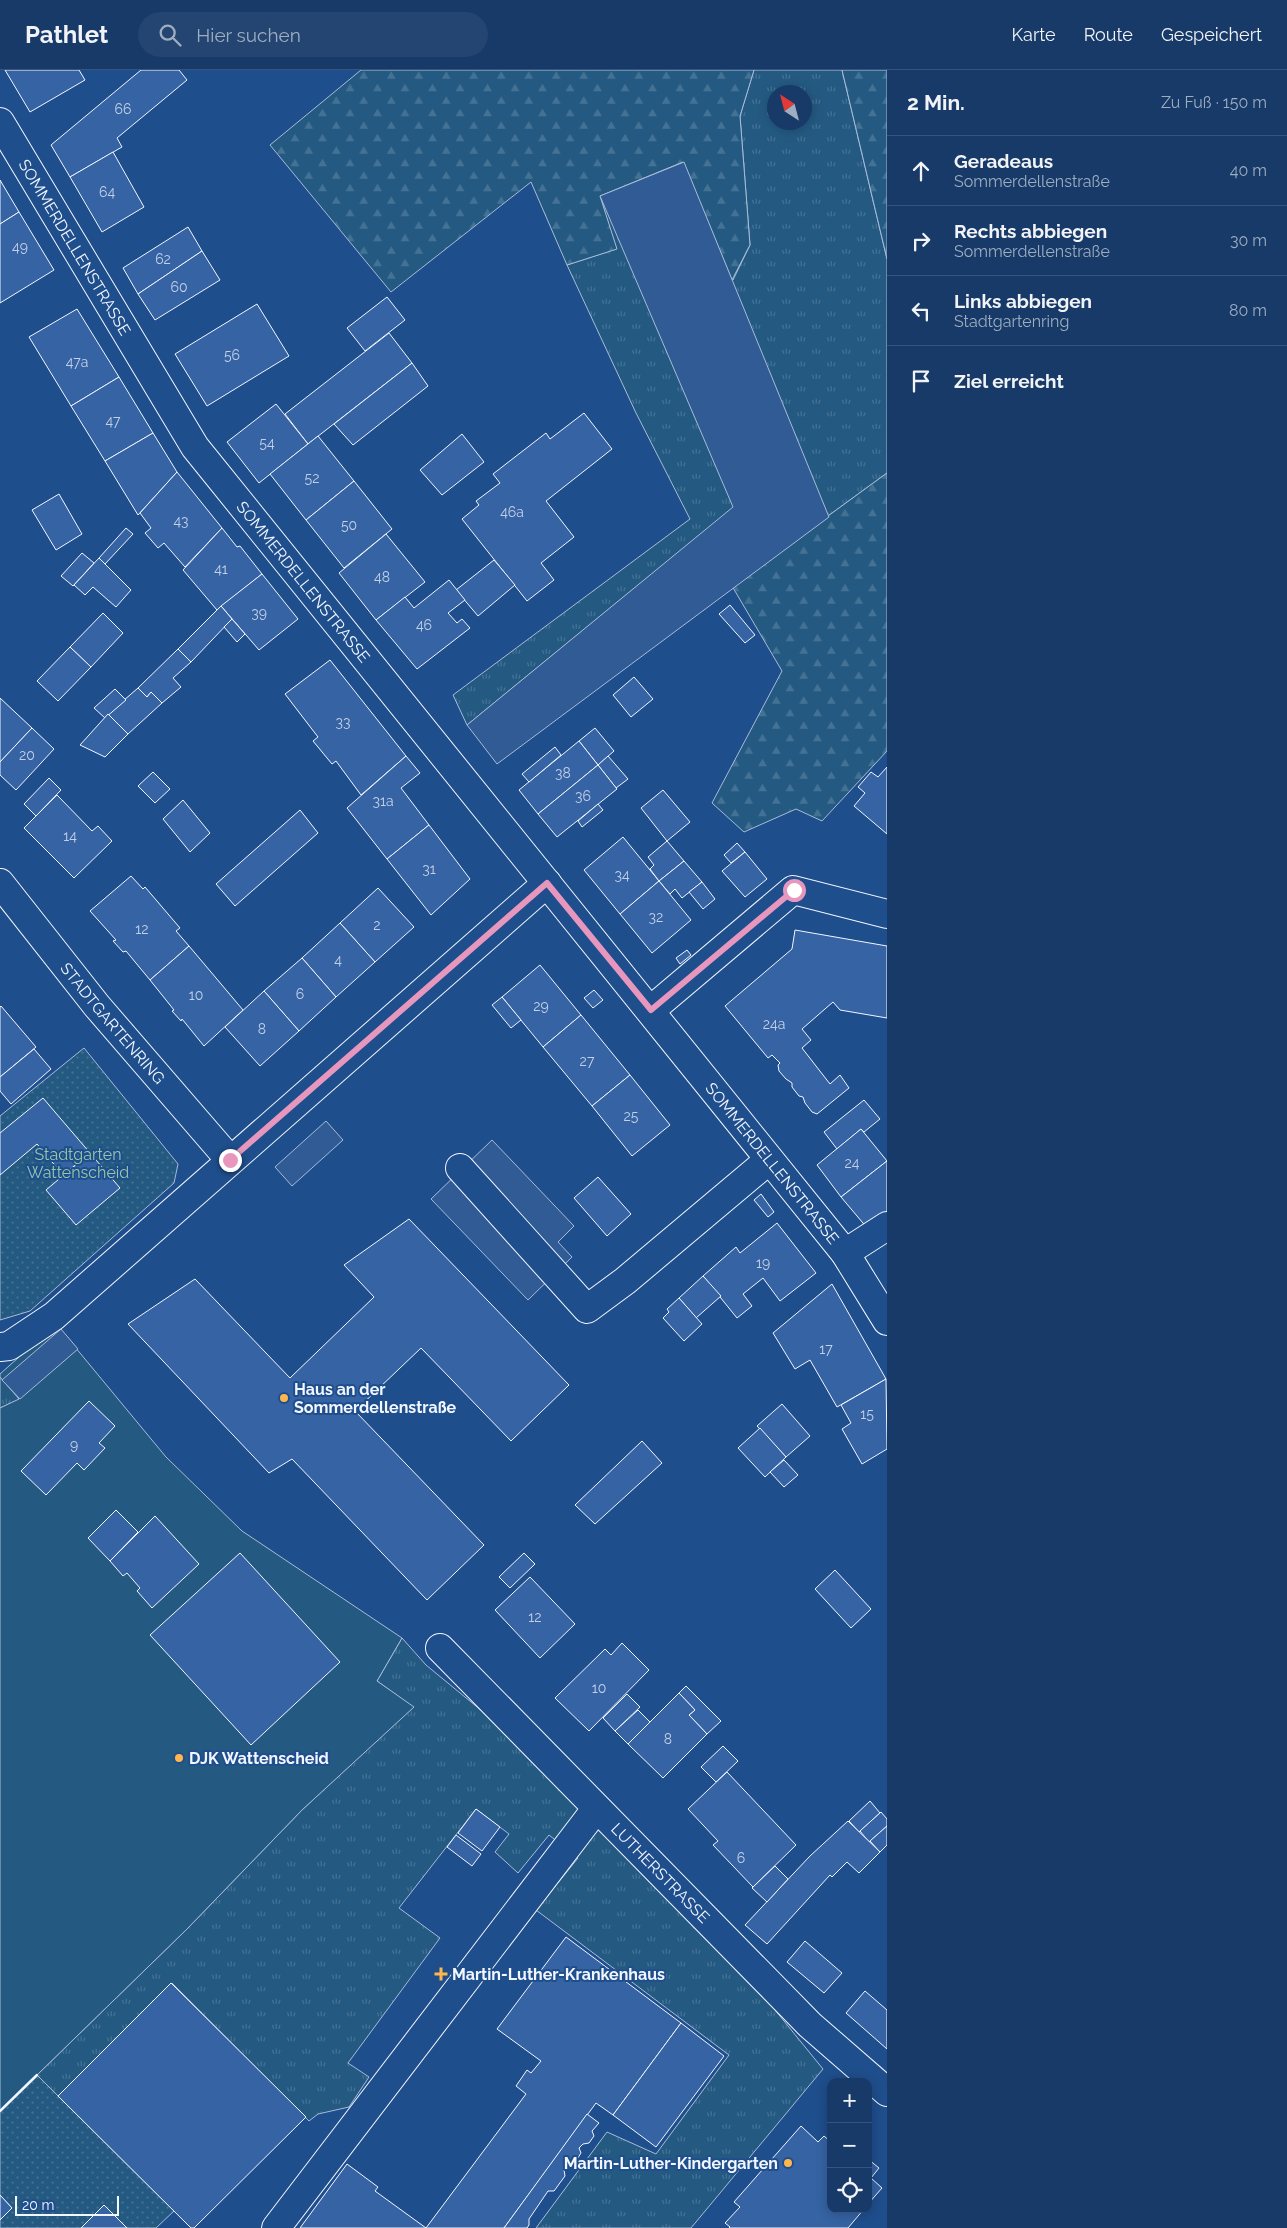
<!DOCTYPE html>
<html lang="de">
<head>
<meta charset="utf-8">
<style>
  body { margin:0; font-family:Raleway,sans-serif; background:#244571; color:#f1f3f6 }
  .controls { position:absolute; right:15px; bottom:15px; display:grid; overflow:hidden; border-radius:10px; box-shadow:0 2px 12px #0003 }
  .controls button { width:45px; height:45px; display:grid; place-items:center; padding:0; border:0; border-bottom:1px solid #36547d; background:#173a69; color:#f1f3f6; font:25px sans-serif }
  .compass { position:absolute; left:767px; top:15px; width:45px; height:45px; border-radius:50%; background:#173a69; box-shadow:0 2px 12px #0003; rotate:324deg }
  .scale { position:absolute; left:15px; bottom:12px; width:104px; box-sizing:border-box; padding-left:5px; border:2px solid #f2f6ff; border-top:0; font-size:14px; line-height:18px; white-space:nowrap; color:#f2f6ff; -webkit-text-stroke:4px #1f4e8c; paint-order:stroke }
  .stop { position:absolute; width:15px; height:15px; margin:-11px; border:4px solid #e797bd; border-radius:50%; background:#fff }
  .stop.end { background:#e797bd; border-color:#fff; box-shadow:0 1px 5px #0008 }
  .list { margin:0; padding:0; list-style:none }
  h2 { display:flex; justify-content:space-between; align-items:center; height:65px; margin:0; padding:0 20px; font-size:21px }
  h2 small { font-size:16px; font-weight:400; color:#9eadc0 }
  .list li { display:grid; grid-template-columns:32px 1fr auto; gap:15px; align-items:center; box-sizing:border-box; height:70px; padding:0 20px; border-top:1px solid #36547d }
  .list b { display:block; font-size:19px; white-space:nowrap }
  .list p { margin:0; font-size:16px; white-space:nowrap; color:#9eadc0 }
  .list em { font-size:16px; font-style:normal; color:#9eadc0 }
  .icon { flex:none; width:28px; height:28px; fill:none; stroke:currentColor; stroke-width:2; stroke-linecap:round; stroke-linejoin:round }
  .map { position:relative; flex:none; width:887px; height:2158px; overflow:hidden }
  header { display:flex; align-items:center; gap:30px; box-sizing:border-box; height:70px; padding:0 25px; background:#173a69; border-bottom:1px solid #36547d }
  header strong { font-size:24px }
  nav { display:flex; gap:28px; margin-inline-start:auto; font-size:18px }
  .search { width:350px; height:45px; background:#244571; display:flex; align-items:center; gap:12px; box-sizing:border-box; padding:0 18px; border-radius:28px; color:#9eadc0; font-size:19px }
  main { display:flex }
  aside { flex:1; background:#173a69 }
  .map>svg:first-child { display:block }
</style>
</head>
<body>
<header>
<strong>Pathlet</strong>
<div class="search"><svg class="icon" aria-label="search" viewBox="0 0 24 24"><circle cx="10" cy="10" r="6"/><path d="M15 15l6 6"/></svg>Hier suchen</div>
<nav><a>Karte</a><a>Route</a><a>Gespeichert</a></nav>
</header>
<main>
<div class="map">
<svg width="887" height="2158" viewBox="0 0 887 2158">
  <defs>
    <pattern id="grass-tufts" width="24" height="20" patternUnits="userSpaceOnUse" patternTransform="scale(1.25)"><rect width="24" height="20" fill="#245a82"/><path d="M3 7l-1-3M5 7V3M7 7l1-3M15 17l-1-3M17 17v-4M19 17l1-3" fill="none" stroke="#447295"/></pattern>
    <pattern id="forest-firs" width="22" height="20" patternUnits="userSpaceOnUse" patternTransform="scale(1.25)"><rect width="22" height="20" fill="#245a82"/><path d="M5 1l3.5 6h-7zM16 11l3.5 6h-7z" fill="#447295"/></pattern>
    <pattern id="park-dots" width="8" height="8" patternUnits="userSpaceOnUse" patternTransform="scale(1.25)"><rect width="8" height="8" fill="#245a82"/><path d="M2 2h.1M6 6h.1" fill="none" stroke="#447295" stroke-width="1.8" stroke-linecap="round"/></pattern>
  </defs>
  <rect width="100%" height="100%" fill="#1f4e8c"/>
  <!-- grass -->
  <g fill="url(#grass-tufts)" stroke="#a8bbd7" fill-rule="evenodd">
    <path d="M754,0H842L887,189V403L732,516L706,460L467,655L453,625L690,449L636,343L567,195L616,179L600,126L684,92L733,210L750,175L740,46ZM774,22H804V52H774Z"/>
    <path d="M0,1307L20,1329L0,1338Z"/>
    <path d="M402,1568L426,1595L482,1641L762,1924L823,1999L691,2158H536L607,2062L656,2084L729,1985L536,1840L578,1788L549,1765L518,1803L495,1782L509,1764L476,1739L399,1838L440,1868L348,1993L369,2007L349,2037L318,2044L309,2051L172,1913L58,2026L37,2005L187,1859L302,1740L413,1637L377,1611Z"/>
  </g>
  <!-- forest -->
  <g fill="url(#forest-firs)" stroke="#a8bbd7">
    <path d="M361,0H754L740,46L750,175L732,210L683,92L600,126L617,179L567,195L531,112L391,222L270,75Z"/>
    <path d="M842,0H887V189Z"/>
    <path d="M887,403V681L822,751L796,739L744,762L712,733L782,601L732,516Z"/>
  </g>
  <!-- park -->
  <g fill="url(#park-dots)" stroke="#a8bbd7">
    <path d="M84,978L178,1094L174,1113L30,1241L0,1250V1046Z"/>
    <path d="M37,2005L174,2141L156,2158H127L104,2135L81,2158H0V2150L12,2138L0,2125V2041Z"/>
  </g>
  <!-- pitch -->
  <path fill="#245a82" stroke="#a8bbd7" d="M56,1254L166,1387L242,1461L402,1568L377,1611L414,1637L302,1740L187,1859L0,2041V1338L19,1329L0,1307V1304Z"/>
  <!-- parking -->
  <g fill="#305b95" stroke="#a8bbd7">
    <path d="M684,92L829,447L497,694L467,655L733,437L600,126Z"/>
    <path d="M326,1051L343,1070L292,1116L275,1097Z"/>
    <path d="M492,1070L574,1156L558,1172L572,1187L528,1230L431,1129Z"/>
    <path d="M61,1259L78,1279L20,1329L2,1310Z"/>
  </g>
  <!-- building -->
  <g fill="#3563a3" stroke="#f2f6ff">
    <path d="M5,0H79L85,10L30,42Z"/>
    <path d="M141,0H179L187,10L117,68L122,77L70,107L51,75Z"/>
    <path d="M113,82L144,137L102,162L70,107Z"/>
    <path d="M0,110L19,142L0,154Z"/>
    <path d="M19,142L54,200L0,233V154Z"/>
    <path d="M188,157L202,181L138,224L123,198Z"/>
    <path d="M202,181L220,210L155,250L138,224Z"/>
    <path d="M387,227L405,250L365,281L347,258Z"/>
    <path d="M257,234L289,286L207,336L175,284Z"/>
    <path d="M77,239L119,307L71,336L29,267Z"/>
    <path d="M389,263L412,293L308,374L285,344Z"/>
    <path d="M412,293L428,316L353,375L334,354Z"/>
    <path d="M119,307L153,363L105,391L71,336Z"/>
    <path d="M276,334L308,374L259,413L227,372Z"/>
    <path d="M584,343L612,379L546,431L574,467L541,493L554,510L527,531L462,449L479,435L476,431L500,413L493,404L546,363L550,369Z"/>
    <path d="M153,363L177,402L138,445L105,391Z"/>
    <path d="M462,364L484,392L442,425L420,400Z"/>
    <path d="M318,366L354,411L306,450L270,404Z"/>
    <path d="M177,402L222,458L185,497L164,473L158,478L145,463L151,458L140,443Z"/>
    <path d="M354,411L392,459L344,498L306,450Z"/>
    <path d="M59,424L82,464L56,480L32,440Z"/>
    <path d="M126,458L133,464L105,494L99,488Z"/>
    <path d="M222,458L237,477L240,476L262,504L217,540L183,500Z"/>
    <path d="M386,464L425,512L376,550L339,503Z"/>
    <path d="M82,483L94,493L73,516L61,506Z"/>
    <path d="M99,488L131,520L116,537L93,517L85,525L74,515Z"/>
    <path d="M494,490L515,515L478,546L456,520Z"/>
    <path d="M262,504L298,549L259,580L221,536Z"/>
    <path d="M449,510L465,530L448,543L457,553L462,549L470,558L417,599L376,550L405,527L414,538Z"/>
    <path d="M730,535L755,565L745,573L719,544Z"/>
    <path d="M221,536L232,549L191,592L178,579Z"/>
    <path d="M103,543L123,563L91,597L70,577Z"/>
    <path d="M232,549L245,564L237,572L224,557Z"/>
    <path d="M70,577L91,597L58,631L37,611Z"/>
    <path d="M178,579L191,592L173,608L181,617L162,633L151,622L147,627L138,618Z"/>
    <path d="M330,590L406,686L361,725L336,691L332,694L313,671L318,667L285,624Z"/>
    <path d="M634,607L653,629L631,647L613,625Z"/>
    <path d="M138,618L147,627L151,622L162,633L128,664L108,644Z"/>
    <path d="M115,619L126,630L105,648L94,638Z"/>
    <path d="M0,628L32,658L0,692Z"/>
    <path d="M108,644L128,664L105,687L80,675Z"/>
    <path d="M32,658L54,679L16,720L0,705V692Z"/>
    <path d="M595,658L614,681L598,695L579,671Z"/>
    <path d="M579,671L598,695L538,744L519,720Z"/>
    <path d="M555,677L561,685L529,712L522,704Z"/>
    <path d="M406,686L420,703L401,718L429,755L387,789L347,738Z"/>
    <path d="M608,686L628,709L616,718L598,695Z"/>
    <path d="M598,695L617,719L557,767L538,744Z"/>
    <path d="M887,697V764L854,736L865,723L858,717L871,702L878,707Z"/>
    <path d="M153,702L170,719L155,733L138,716Z"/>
    <path d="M49,708L61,720L36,746L24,734Z"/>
    <path d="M663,720L690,752L667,771L641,738Z"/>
    <path d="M57,725L92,761L98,756L112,771L74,808L24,758Z"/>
    <path d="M183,730L210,763L190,782L163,749Z"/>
    <path d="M598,734L603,740L582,757L578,751Z"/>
    <path d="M300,740L318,763L235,836L216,814Z"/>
    <path d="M429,755L470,809L431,845L387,789Z"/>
    <path d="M623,767L659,811L620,844L584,800Z"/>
    <path d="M667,771L684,791L659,811L650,799L654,795L648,787Z"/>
    <path d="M737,773L745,782L731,793L724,785Z"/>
    <path d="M745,782L767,809L745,827L722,801Z"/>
    <path d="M684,791L702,812L682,828L675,819L670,824L659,811Z"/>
    <path d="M131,806L143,819L145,817L180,858L176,861L189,876L150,910L126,881L123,882L113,871L116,870L90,841Z"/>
    <path d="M659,811L691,850L652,883L620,844Z"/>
    <path d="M702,812L715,829L703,839L689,822Z"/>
    <path d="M378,818L414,857L375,892L340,853Z"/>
    <path d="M340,853L375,892L336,927L302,888Z"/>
    <path d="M795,860L887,876V948L840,940L833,932L802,959L811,970L802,978L830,1014L840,1005L849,1018L817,1044L812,1042L805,1033L803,1027L799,1026L792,1017V1013L786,1009L779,1001L778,995L780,993L772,985L768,988L725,936L792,879Z"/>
    <path d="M189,876L243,940L204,976L182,949L181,951L172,941L174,940L150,910Z"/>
    <path d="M687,880L691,885L680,894L676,888Z"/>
    <path d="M302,888L336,927L299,961L264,921Z"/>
    <path d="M540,895L581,945L543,977L502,927Z"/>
    <path d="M594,920L603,930L593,938L584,928Z"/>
    <path d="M264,921L299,961L260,996L225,957Z"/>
    <path d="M502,927L521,950L511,958L492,935Z"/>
    <path d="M1,936L36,977L0,1007V937Z"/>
    <path d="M581,945L630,1005L592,1036L543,977Z"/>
    <path d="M34,979L51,999L11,1034L0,1021V1007Z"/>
    <path d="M630,1005L670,1055L632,1086L592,1036Z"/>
    <path d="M43,1028L90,1083L63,1105L37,1074L0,1105V1063Z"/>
    <path d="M864,1030L880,1049L864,1062L861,1059L837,1079L824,1062Z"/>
    <path d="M861,1059L887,1091L841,1127L817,1095Z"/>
    <path d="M90,1083L120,1118L76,1155L46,1120Z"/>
    <path d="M887,1091V1143L868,1159L841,1127Z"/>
    <path d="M598,1107L631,1144L607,1166L574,1128Z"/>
    <path d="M761,1124L774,1142L768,1147L754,1130Z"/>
    <path d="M409,1149L569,1315L511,1371L421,1278L355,1341L484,1475L427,1530L292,1389L269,1403L128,1254L195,1209L290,1308L374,1227L344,1195Z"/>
    <path d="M777,1153L816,1203L780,1231L763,1208L743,1224L752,1236L737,1248L703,1206L736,1177L740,1183Z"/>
    <path d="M703,1206L721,1226L696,1248L679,1228Z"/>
    <path d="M832,1214L886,1309L837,1337L810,1290L795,1299L773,1263Z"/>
    <path d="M679,1228L702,1254L684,1271L663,1248L669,1242L667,1239Z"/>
    <path d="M886,1309L887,1379L862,1394L842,1359L851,1353L841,1335Z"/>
    <path d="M89,1331L115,1356L99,1373L105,1378L84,1400L77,1393L46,1425L21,1401Z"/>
    <path d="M782,1334L810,1366L786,1387L757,1356Z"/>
    <path d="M760,1358L786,1387L765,1407L738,1378Z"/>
    <path d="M642,1371L662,1393L595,1454L575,1435Z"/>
    <path d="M784,1390L798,1405L784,1417L770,1402Z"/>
    <path d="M116,1440L138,1462L110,1491L88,1468Z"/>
    <path d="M155,1446L199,1494L152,1538L137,1521L140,1518L127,1503L123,1506L110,1491Z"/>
    <path d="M240,1483L340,1592L251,1675L150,1565Z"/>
    <path d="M524,1483L535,1494L510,1518L499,1507Z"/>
    <path d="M835,1500L871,1539L851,1558L815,1519Z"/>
    <path d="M530,1507L575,1554L540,1588L495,1540Z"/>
    <path d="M622,1573L649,1600L589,1661L555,1628L605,1579L611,1585Z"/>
    <path d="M686,1616L721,1651L707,1664L689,1645L695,1640L679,1623Z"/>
    <path d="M679,1623L695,1640L689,1645L707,1664L663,1708L628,1674Z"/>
    <path d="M627,1624L640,1637L615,1661L603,1648Z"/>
    <path d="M638,1640L650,1652L628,1674L615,1661Z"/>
    <path d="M723,1676L738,1691L716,1712L701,1697Z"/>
    <path d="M727,1702L796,1775L753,1817L713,1775L718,1771L688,1739Z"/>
    <path d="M870,1731L880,1743L859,1762L849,1751Z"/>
    <path d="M476,1739L500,1757L482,1781L458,1763Z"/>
    <path d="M881,1742L887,1749V1756L869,1772L860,1761Z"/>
    <path d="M848,1751L880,1782L859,1803L847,1792L832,1807L830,1805L767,1874L745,1855L810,1786Z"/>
    <path d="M887,1756V1775L880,1782L870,1771Z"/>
    <path d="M456,1765L481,1784L472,1796L447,1777Z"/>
    <path d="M775,1796L788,1809L767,1832L752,1818Z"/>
    <path d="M566,1867L681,1953L613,2045L596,2033L504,2158H300L347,2094L378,2117L375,2121L426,2158L526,2024L516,2016L527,2000L531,2003L541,1991L497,1959Z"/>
    <path d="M805,1871L842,1903L824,1923L787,1892Z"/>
    <path d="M171,1913L306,2047L194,2158H191L58,2026Z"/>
    <path d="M865,1921L887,1940V1979L846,1943Z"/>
    <path d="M681,1953L724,1986L656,2077L613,2045Z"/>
    <path d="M587,2044L599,2053L592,2061L594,2066L589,2073L583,2074L579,2078L581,2083L576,2091L570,2092L564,2100L565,2106L554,2121H548L529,2149V2155L527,2158H504Z"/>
    <path d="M801,2056L818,2072L824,2066L831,2072V2139H864L848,2158H729L730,2157L725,2153L740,2137L734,2132Z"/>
    <path d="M868,2089L879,2098L871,2108L882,2118L868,2134Z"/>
    <path d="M0,2125L12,2138L0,2150Z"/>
    <path d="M104,2135L127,2158H81Z"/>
  </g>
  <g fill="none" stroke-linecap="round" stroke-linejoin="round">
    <!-- minor casing -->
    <g stroke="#f2f6ff" stroke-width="30">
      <g id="minor">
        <path id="s1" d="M0,52L195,377L845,1183L887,1251"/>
        <path id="s2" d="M0,813L97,936L230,1090"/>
        <path d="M651,940L793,820L887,844"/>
        <path d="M460,1098L587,1239L625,1211L769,1090"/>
        <path d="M845,1183L887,1156"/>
        <path d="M0,1277L9,1276L54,1246L547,813"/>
        <path id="s3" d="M440,1578L810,1955L887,2022"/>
        <path d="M276,2158L596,1739"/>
      </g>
    </g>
    <!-- minor -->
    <use href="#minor" stroke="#1f4e8c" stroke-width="28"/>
    <!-- wall -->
    <path stroke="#f2f6ff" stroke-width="2.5" d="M0,2041L37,2005"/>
  </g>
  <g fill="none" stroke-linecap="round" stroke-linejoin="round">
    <!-- route -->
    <path stroke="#e797bd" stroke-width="6" d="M230,1090L547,813L651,940L794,820"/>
  </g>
  <!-- markers -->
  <g fill="#ffb74d" stroke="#1f4e8c" stroke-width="2">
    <circle cx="284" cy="1328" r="5"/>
    <circle cx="179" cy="1688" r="5"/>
    <path d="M438.5 1896.5h5v5h5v5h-5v5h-5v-5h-5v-5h5z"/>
    <circle cx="788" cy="2093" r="5"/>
  </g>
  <g text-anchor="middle" stroke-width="4" stroke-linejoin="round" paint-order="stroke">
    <!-- number labels -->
    <g font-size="14" fill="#c3d1e8">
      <text x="123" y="44">66</text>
      <text x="107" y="127">64</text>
      <text x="20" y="182">49</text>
      <text x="163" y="194">62</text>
      <text x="179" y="222">60</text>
      <text x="232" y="290">56</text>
      <text x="77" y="297">47a</text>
      <text x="113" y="356">47</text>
      <text x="267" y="378">54</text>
      <text x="312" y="413">52</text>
      <text x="512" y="447">46a</text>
      <text x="181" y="456">43</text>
      <text x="349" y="460">50</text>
      <text x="221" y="504">41</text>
      <text x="382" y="512">48</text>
      <text x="259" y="548">39</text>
      <text x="424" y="560">46</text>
      <text x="343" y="657">33</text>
      <text x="27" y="690">20</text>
      <text x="563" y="708">38</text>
      <text x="583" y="731">36</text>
      <text x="383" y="736">31a</text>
      <text x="70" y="771">14</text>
      <text x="429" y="804">31</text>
      <text x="622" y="810">34</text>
      <text x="656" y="852">32</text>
      <text x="377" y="860">2</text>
      <text x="142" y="864">12</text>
      <text x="338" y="895">4</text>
      <text x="300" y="929">6</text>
      <text x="196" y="930">10</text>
      <text x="541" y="941">29</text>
      <text x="774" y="959">24a</text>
      <text x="262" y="964">8</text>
      <text x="587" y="996">27</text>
      <text x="631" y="1051">25</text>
      <text x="852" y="1098">24</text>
      <text x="763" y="1198">19</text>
      <text x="826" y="1284">17</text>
      <text x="867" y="1349">15</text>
      <text x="74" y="1380">9</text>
      <text x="535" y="1552">12</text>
      <text x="599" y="1623">10</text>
      <text x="668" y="1674">8</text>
      <text x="741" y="1793">6</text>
    </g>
    <!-- street labels -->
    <g font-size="16" fill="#f2f6ff" stroke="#1f4e8c">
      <text dy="6" stroke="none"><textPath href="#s1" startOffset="146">SOMMERDELLENSTRASSE</textPath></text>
      <text dy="6" stroke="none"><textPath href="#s1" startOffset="552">SOMMERDELLENSTRASSE</textPath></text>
      <text dy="6" stroke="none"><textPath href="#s2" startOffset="180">STADTGARTENRING</textPath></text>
      <text dy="6" stroke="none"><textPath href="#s1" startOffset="1299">SOMMERDELLENSTRASSE</textPath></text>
      <text dy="6" stroke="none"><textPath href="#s3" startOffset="315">LUTHERSTRASSE</textPath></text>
    </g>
    <!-- park labels -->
    <g font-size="16" fill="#97c8a6" stroke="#1f4e8c">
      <text x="78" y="1090">Stadtgarten<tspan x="78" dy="18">Wattenscheid</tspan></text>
    </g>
    <!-- poi labels -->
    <g font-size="16" font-weight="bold" fill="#f2f6ff" stroke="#1f4e8c" text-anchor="start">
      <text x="294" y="1325">Haus an der<tspan x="294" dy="18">Sommerdellenstraße</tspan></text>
      <text x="189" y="1694">DJK Wattenscheid</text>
      <text x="452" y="1910">Martin-Luther-Krankenhaus</text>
      <text x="778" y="2099" text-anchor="end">Martin-Luther-Kindergarten</text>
    </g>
  </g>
</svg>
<div class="controls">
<button>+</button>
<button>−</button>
<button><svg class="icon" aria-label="locate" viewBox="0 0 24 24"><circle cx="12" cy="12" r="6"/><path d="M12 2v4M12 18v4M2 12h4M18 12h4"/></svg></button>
</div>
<svg class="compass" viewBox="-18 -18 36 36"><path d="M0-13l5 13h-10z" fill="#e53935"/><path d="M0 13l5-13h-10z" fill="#9eadc0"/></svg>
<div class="scale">20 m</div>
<div class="stop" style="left:794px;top:820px"></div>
<div class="stop end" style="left:230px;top:1090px"></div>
</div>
<aside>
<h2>2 Min.<small>Zu Fuß · 150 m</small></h2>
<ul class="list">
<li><svg class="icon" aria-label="ahead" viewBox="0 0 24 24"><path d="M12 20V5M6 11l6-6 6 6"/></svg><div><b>Geradeaus</b><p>Sommerdellenstraße</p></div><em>40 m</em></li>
<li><svg class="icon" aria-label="right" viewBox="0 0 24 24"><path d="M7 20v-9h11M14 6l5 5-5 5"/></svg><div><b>Rechts abbiegen</b><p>Sommerdellenstraße</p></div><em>30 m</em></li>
<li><svg class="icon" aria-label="left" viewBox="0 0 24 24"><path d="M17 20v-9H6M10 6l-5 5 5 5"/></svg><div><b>Links abbiegen</b><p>Stadtgartenring</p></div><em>80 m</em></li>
<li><svg class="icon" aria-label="arrive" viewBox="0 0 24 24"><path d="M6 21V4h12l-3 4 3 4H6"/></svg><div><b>Ziel erreicht</b></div></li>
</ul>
</aside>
</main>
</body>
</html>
